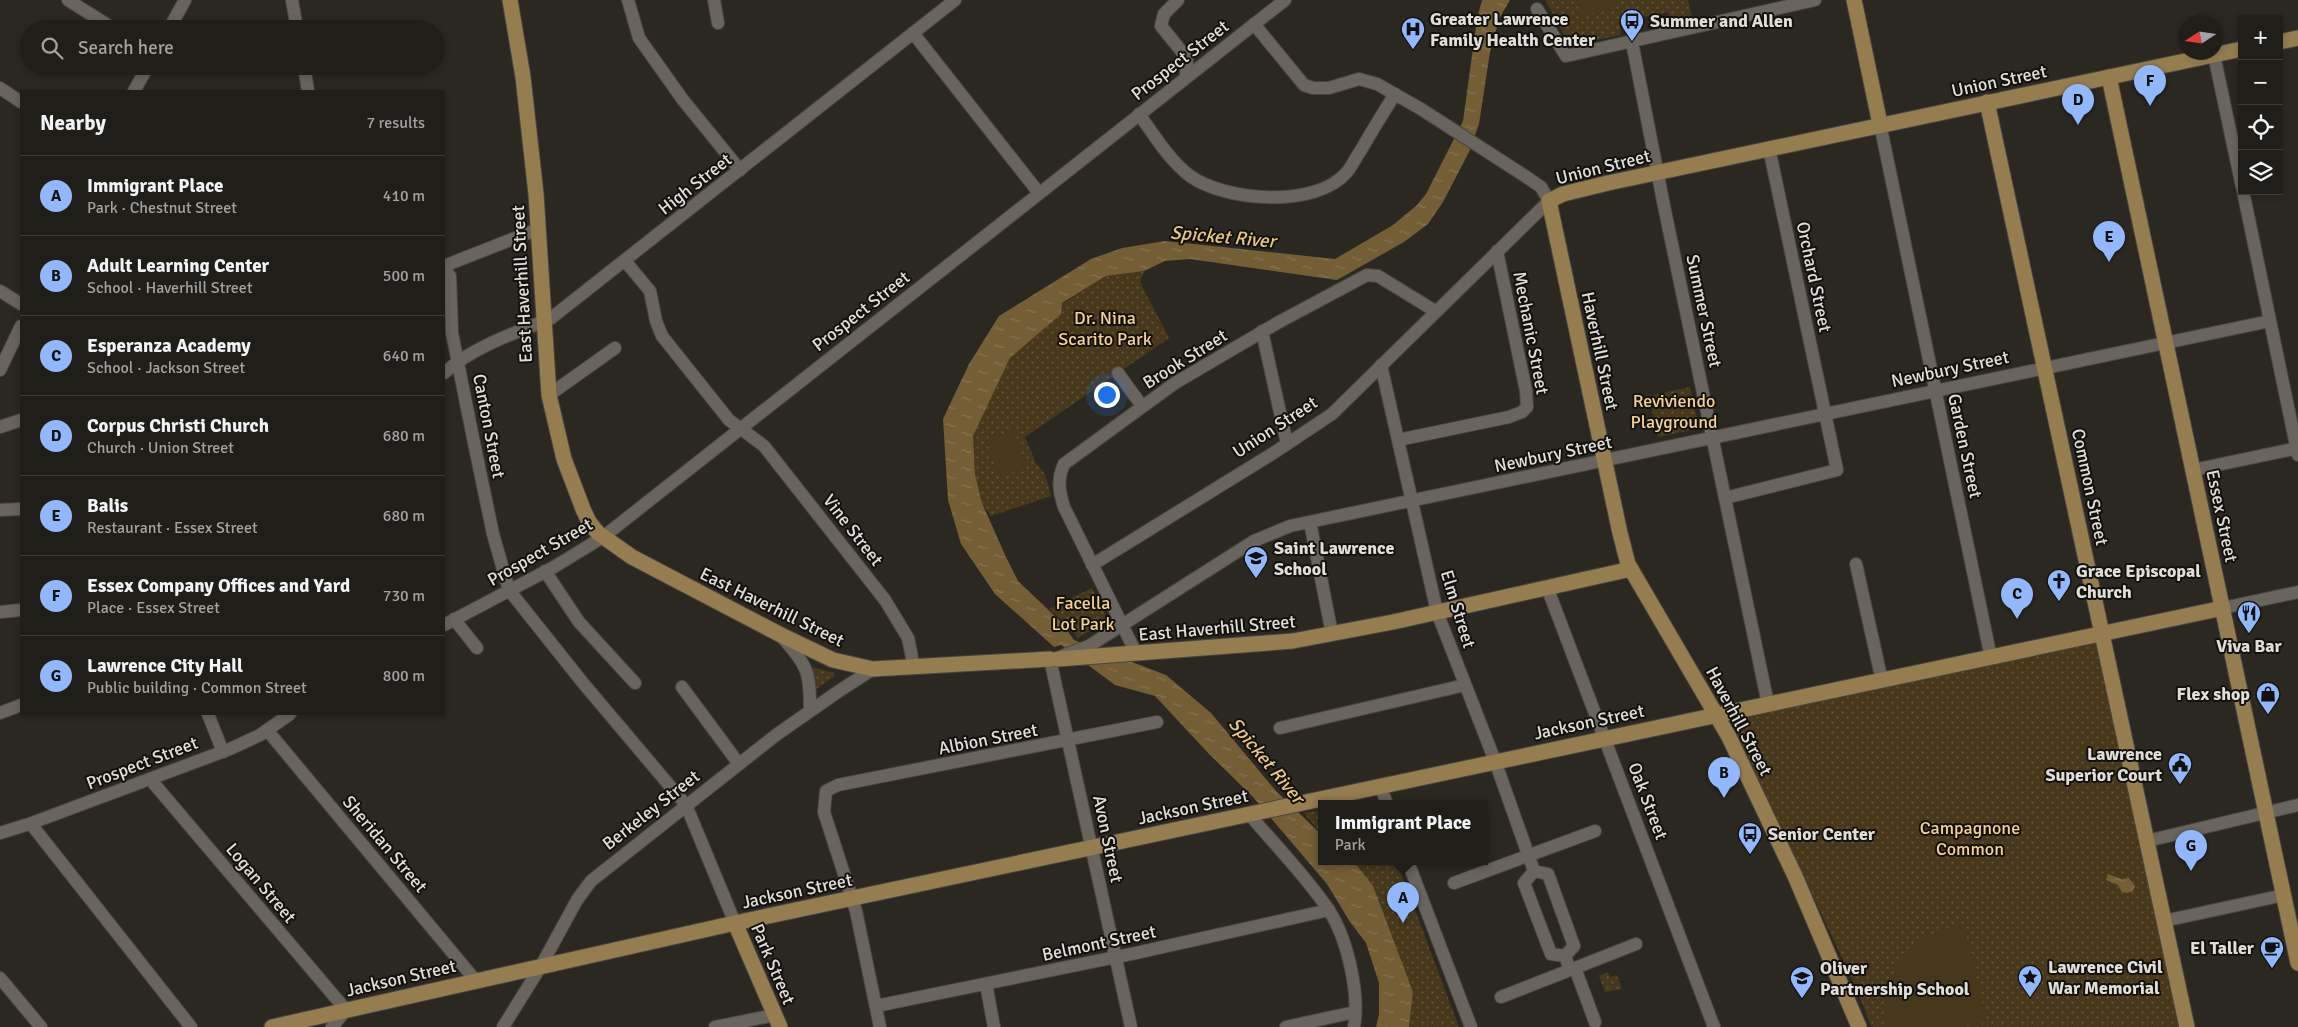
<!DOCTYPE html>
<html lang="en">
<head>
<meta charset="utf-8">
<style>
  body { margin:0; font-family:Signika,sans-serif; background:#2d2b26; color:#f1f3f6 }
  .controls { position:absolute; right:15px; top:15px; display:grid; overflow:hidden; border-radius:0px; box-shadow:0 2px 8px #0003 }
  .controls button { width:45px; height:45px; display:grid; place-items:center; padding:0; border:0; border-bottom:1px solid #3d3c38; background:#201e19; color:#f1f3f6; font:25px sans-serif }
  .compass { position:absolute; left:2178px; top:15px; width:45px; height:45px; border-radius:50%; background:#201e19; box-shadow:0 2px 8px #0003; rotate:258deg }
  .you { position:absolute; left:1106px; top:394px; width:18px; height:18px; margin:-12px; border:4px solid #fff; border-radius:50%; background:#1a73e8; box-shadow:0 0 0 8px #1a73e833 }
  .badge { display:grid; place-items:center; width:32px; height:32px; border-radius:50%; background:#91b8fd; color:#111; font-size:16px; font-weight:700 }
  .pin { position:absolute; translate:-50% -41px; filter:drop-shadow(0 1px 2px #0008) }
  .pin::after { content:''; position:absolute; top:26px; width:18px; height:15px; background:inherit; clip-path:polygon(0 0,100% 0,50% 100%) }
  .popup { position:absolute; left:1318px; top:800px; width:170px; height:65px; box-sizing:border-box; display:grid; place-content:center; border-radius:0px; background:#201e19; filter:drop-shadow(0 1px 4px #0005); font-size:16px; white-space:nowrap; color:#a2a2a2 }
  .popup b { font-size:19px; color:#f1f3f6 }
  .popup::after { content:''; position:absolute; left:50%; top:100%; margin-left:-10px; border:10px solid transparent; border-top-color:#201e19 }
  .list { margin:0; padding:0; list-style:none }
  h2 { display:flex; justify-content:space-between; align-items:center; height:65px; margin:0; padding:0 20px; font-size:21px }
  h2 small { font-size:16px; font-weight:400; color:#a2a2a2 }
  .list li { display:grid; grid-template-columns:32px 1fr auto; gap:15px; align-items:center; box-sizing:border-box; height:80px; padding:0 20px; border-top:1px solid #3d3c38 }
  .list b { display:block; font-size:19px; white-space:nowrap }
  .list p { margin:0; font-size:16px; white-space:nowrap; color:#a2a2a2 }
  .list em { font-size:16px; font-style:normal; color:#a2a2a2 }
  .icon { flex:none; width:28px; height:28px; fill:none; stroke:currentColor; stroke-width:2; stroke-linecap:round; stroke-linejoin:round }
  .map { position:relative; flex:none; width:2298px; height:1027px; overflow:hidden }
  .search { position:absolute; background:#201e19; box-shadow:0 2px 8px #0003; left:20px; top:20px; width:425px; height:55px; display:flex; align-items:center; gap:12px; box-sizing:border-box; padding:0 18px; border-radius:28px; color:#a2a2a2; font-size:19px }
  .panel { position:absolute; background:#201e19; box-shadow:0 2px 8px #0003; left:20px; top:90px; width:425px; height:625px; border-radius:0px }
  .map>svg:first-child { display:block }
</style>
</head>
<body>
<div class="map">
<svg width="2298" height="1027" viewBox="0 0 2298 1027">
  <defs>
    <pattern id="park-dots" width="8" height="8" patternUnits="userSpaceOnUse" patternTransform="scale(1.25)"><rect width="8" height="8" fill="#47381b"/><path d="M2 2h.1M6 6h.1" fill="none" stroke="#61543c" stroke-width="1.8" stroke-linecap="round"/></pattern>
    <pattern id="water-ripples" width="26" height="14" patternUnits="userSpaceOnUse" patternTransform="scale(1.25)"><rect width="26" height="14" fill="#735e36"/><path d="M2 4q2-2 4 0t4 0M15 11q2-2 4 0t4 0" fill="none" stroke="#877552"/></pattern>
  </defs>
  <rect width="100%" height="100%" fill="#2b2821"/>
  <!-- park -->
  <g fill="url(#park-dots)">
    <path d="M1545,0H1688L1692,17L1671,21L1668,12L1619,22L1621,35L1570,45Z"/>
    <path d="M1144,271L1140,282L1169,338L1025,437L1036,463L1045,474L1051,496L991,516L982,503L975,474L973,436L1010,358L1062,304L1106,276Z"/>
    <path d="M1690,387L1699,428L1658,437L1649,396Z"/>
    <path d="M1092,588L1108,620L1078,638L1067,624L1049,609Z"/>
    <path d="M2098,641L2183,1027H1872L1851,977L1728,715Z"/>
    <path d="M812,667L834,673L835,676L816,689Z"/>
    <path d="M1322,810V835L1304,813Z"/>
    <path d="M1354,862H1397L1459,1027H1409L1413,992L1381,911Z"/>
    <path d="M1608,972L1610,977L1617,975L1622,989L1605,992L1599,976Z"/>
  </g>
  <!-- pitch -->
  <g fill="#47381b">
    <path d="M1577,0H1614L1615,9L1580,15Z"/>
    <path d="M1014,430L1026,468L999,477L987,439Z"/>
    <path d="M1964,924L1987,1022L1964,1027H1885C1882,994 1894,957 1924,939C1936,931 1950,928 1964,924Z"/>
  </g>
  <!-- water -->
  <g fill="url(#water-ripples)">
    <path d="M1482,0H1510L1499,19L1490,52L1479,124L1469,152L1443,202L1428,224L1404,242L1337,280L1190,259L1165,261L1144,271L1106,276L1062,303L1061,314L1010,358L973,436L975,474L982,503L1006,557L1018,581L1061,622L1074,640L1166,675L1211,713L1276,791L1322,835V862H1354L1373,886L1413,992L1409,1027H1376L1379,1014V983L1366,943L1350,922L1327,884L1253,797L1209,754L1155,696L1115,685L1061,645L1054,647L995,594L961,544L948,500L943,419L969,364L999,316L1091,259L1122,248L1165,241L1335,259L1393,225L1417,205L1426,194L1463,121L1477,19Z"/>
    <path d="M2108,874L2122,879L2129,878L2135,886L2133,891L2127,893L2122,892L2118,885L2106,880Z"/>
  </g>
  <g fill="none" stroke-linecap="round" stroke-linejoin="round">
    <!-- minor casing -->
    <g stroke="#494641" stroke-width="14">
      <g id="minor">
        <path d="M68,0L114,29"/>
        <path d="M292,0L297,29"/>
        <path d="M628,0L639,38L683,100L740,170"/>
        <path d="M714,0L718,23"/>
        <path d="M1178,0L1164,14L1161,26L1187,58L1186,77"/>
        <path d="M1537,9L1566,56L1815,0"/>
        <path d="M169,29L185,0"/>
        <path d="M913,33L1039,193"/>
        <path d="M1632,42L1664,206L1768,704"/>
        <path d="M2214,55L2242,187"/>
        <path d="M304,66L308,91"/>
        <path d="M0,88L21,102"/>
        <path d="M134,91L148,66"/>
        <path d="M1139,114C1154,135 1169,160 1190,176C1225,201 1316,209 1347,172C1352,166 1356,157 1361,150C1372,131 1383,113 1395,94"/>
        <path d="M1880,124L1991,658"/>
        <path d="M2243,191L2298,455"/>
        <path d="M625,261L650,291L656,321L662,336L729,420L764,446L885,600L908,638L914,667"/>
        <path d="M444,266L538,229"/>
        <path d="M444,268L450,276L452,333L473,438L493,534L509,590L583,683L686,805L735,923"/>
        <path d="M0,291L21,304"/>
        <path d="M1262,331L1287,444"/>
        <path d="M1381,365L1437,612L1495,761L1534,871L1524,883L1551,954L1565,956L1574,946L1548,874L1534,871"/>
        <path d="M0,370L21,326"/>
        <path d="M444,373C473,347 514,333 550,319L955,0"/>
        <path d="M1118,373L1142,406"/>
        <path d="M549,395L615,348"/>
        <path d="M0,427L21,420"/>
        <path d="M1398,440L1509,417L1522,412L1527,407L1526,391L1497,251"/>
        <path d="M2193,470L2298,448"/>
        <path d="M1725,498L1837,470L1769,148"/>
        <path d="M0,510L21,509"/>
        <path d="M1310,522L1332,634"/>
        <path d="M1856,564L1882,681"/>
        <path d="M1092,565L1275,452L1332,414L1549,201L1541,187L1525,176L1421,109L1377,84L1359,79L1329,88H1313L1304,85L1254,24"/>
        <path d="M545,571L579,622L635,683"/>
        <path d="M1547,587L1714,1027"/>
        <path d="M2223,608L2298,592"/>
        <path d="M0,612L21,610"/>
        <path d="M454,619L477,648"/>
        <path d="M444,625L554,567L603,537L1285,0"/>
        <path d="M782,637C808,667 810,671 810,710"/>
        <path d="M1136,653L1064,507C1059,491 1057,480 1064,464L1175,383L1279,322L1367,275L1378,276L1435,311"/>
        <path d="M1062,656L1089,646L1254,541L1290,526L2270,321"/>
        <path d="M1050,659L1131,1027"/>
        <path d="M682,687L739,764"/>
        <path d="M0,713L21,705"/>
        <path d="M208,714L223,752"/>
        <path d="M1280,728L1465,685"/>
        <path d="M267,730L476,981"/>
        <path d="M150,779L346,1010L332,1027"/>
        <path d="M1380,785L1387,804"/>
        <path d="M1249,814C1275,845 1305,875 1328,909C1347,937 1360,993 1354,1027"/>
        <path d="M31,824L191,1027"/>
        <path d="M0,833L29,824L230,749L260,735L290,714"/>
        <path d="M2147,841L2298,805"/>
        <path d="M1408,862L1471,1027"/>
        <path d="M1454,883L1595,831"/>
        <path d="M2164,921L2284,895"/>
        <path d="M1575,968L1595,1022"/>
        <path d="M1570,970L1636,944"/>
        <path d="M0,978L41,1027"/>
        <path d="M986,984L994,1027"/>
        <path d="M1501,997L1570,970L1565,956"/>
        <path d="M876,1006L1136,953L1329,910"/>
        <path d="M503,1027L541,966L577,900L591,881L776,735L839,691L873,669"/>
        <path d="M715,1027L775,1015"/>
        <path d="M880,1027L856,911L824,812L826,791L838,785L1157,722"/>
        <path d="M1286,1027L1355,1012"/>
      </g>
    </g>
    <!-- major casing -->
    <g stroke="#494641" stroke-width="17">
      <g id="major">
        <path d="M510,0L523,77L536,194L549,395L564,459L583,509L589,522L598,533L632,557L781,635L833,660L873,669L1050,659"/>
        <path d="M1854,0L1880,124"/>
        <path d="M2279,42L2298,38"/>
        <path d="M2109,77L2298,963"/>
        <path d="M1987,102L2187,1027"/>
        <path d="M1058,659L1293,641L1393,622L1631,569"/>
        <path d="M735,923L780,1027"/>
        <path d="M272,1027L735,923L2223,608"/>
        <path d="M1859,1027L1795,876L1729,737L1628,564L1620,533L1549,201L1563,194L1608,183L2242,49"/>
      </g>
    </g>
    <!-- minor -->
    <use href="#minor" stroke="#69645d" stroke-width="12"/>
    <!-- major -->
    <use href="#major" stroke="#957d50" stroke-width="15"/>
  </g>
  <!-- icons -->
  <defs>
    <g id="bus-pin" transform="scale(1.25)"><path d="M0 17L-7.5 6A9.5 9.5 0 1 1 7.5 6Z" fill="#91b8fd" stroke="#12110e"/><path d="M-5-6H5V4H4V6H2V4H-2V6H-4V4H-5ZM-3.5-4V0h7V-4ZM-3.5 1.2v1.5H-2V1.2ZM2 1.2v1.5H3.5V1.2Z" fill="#111"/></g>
    <g id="hospital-pin" transform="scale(1.25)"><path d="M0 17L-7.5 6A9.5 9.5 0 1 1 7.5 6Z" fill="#91b8fd" stroke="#12110e"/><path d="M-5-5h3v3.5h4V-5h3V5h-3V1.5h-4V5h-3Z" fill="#111"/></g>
    <g id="school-pin" transform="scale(1.25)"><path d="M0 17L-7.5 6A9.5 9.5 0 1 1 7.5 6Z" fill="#91b8fd" stroke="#12110e"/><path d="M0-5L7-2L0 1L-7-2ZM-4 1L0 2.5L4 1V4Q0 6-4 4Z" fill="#111"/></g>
    <g id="church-pin" transform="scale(1.25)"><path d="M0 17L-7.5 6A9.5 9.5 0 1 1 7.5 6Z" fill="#91b8fd" stroke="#12110e"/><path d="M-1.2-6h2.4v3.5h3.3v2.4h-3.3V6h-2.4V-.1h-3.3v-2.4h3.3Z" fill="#111"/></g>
    <g id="restaurant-pin" transform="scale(1.25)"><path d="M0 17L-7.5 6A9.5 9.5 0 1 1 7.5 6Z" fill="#91b8fd" stroke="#12110e"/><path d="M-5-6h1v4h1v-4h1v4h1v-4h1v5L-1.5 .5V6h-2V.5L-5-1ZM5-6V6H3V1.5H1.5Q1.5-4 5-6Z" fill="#111"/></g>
    <g id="shop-pin" transform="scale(1.25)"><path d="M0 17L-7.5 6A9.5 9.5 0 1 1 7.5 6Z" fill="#91b8fd" stroke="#12110e"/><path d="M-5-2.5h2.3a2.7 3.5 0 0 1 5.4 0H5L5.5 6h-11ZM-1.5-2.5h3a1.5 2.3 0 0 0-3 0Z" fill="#111"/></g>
    <g id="civic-pin" transform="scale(1.25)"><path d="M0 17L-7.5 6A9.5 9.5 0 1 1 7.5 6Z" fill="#91b8fd" stroke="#12110e"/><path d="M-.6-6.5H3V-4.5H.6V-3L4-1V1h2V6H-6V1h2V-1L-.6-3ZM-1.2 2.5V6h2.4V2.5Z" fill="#111"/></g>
    <g id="cafe-pin" transform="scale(1.25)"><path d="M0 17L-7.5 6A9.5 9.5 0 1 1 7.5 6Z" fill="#91b8fd" stroke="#12110e"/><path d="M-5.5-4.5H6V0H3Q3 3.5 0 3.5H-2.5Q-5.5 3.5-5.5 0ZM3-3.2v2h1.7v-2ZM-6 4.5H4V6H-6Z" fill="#111"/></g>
    <g id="sight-pin" transform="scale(1.25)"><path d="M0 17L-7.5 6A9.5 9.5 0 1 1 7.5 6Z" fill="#91b8fd" stroke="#12110e"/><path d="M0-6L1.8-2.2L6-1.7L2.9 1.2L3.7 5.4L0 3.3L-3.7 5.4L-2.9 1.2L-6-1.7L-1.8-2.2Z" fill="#111"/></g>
  </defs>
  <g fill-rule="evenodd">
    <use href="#bus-pin" x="1632" y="21"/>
    <use href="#hospital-pin" x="1413" y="29"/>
    <use href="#school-pin" x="1256" y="558"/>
    <use href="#church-pin" x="2059" y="581"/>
    <use href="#restaurant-pin" x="2249" y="613"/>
    <use href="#shop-pin" x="2268" y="694"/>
    <use href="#civic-pin" x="2180" y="764"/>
    <use href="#bus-pin" x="1750" y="834"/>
    <use href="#cafe-pin" x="2272" y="948"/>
    <use href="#sight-pin" x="2030" y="977"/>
    <use href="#school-pin" x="1802" y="978"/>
  </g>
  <g text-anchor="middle" stroke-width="4" stroke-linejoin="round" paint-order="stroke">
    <!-- poi labels -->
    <g font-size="18" font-weight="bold" fill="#e1deda" stroke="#12110e" text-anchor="start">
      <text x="1430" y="25">Greater Lawrence<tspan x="1430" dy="21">Family Health Center</tspan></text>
      <text x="1650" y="27">Summer and Allen</text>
      <text x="1274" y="554">Saint Lawrence<tspan x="1274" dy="21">School</tspan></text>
      <text x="2076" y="577">Grace Episcopal<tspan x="2076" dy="21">Church</tspan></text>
      <text x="2249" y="652" text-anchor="middle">Viva Bar</text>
      <text x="2250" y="700" text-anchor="end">Flex shop</text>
      <text x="2162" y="760" text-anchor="end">Lawrence<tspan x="2162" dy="21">Superior Court</tspan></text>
      <text x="1768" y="840">Senior Center</text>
      <text x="2254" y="954" text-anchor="end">El Taller</text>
      <text x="2048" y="973">Lawrence Civil<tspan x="2048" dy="21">War Memorial</tspan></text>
      <text x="1820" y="974">Oliver<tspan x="1820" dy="21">Partnership School</tspan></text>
    </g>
    <!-- street labels -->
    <g font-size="18" fill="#e1deda" stroke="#12110e">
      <text transform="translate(1180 60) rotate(-38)" y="6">Prospect Street</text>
      <text transform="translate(1999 81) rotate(-12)" y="6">Union Street</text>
      <text transform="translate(1603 167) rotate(-14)" y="6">Union Street</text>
      <text transform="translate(695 184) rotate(-38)" y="6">High Street</text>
      <text transform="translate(1814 277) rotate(78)" y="6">Orchard Street</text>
      <text transform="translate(522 284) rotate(-93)" y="6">East Haverhill Street</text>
      <text transform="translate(861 311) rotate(-38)" y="6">Prospect Street</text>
      <text transform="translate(1704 311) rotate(78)" y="6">Summer Street</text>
      <text transform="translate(1531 333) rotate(79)" y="6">Mechanic Street</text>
      <text transform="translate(1600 351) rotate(78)" y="6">Haverhill Street</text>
      <text transform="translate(1185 359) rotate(-32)" y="6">Brook Street</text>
      <text transform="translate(1950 369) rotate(-12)" y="6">Newbury Street</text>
      <text transform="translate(489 426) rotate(79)" y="6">Canton Street</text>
      <text transform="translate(1275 427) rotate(-33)" y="6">Union Street</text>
      <text transform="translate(1965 446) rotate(78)" y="6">Garden Street</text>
      <text transform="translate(1553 454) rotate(-12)" y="6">Newbury Street</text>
      <text transform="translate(2090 487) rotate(78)" y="6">Common Street</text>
      <text transform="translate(2222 516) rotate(78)" y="6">Essex Street</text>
      <text transform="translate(853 530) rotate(52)" y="6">Vine Street</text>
      <text transform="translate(540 552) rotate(-30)" y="6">Prospect Street</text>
      <text transform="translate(772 607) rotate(26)" y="6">East Haverhill Street</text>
      <text transform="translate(1458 609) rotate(73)" y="6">Elm Street</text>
      <text transform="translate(1217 628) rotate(-5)" y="6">East Haverhill Street</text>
      <text transform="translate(1739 721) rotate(62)" y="6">Haverhill Street</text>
      <text transform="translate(1589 722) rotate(-12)" y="6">Jackson Street</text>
      <text transform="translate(988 739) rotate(-11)" y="6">Albion Street</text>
      <text transform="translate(142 763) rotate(-21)" y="6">Prospect Street</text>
      <text transform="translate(1648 801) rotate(69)" y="6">Oak Street</text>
      <text transform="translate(1193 807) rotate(-12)" y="6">Jackson Street</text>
      <text transform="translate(651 810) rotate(-38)" y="6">Berkeley Street</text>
      <text transform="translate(1108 839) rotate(78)" y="6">Avon Street</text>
      <text transform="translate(385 844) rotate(50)" y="6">Sheridan Street</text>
      <text transform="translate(261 883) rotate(50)" y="6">Logan Street</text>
      <text transform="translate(797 891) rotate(-12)" y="6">Jackson Street</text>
      <text transform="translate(1099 943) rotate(-12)" y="6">Belmont Street</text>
      <text transform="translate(773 964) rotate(67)" y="6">Park Street</text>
      <text transform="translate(401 978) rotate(-13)" y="6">Jackson Street</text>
    </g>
    <!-- park labels -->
    <g font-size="18" fill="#f6d290" stroke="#12110e">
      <text x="1105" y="324">Dr. Nina<tspan x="1105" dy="21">Scarito Park</tspan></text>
      <text x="1674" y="407">Reviviendo<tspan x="1674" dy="21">Playground</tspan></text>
      <text x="1083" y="609">Facella<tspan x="1083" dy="21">Lot Park</tspan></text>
      <text x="1970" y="834">Campagnone<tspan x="1970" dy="21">Common</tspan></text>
    </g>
    <!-- water labels -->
    <g font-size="19" font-style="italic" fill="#e8c583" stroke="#12110e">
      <text transform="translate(1223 236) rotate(5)" y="7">Spicket River</text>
      <text transform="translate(1267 760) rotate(50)" y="7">Spicket River</text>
    </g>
  </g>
</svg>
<div class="controls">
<button>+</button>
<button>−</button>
<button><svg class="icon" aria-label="locate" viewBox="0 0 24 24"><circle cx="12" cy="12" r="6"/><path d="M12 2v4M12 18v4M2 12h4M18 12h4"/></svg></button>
<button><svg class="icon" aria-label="layers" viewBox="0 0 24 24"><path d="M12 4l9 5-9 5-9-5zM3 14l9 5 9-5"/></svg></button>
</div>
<svg class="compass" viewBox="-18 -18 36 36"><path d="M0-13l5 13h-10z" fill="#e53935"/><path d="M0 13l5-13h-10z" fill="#a2a2a2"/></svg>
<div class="you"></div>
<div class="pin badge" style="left:1403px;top:923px">A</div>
<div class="popup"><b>Immigrant Place</b>Park</div>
<div class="pin badge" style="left:1724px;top:798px">B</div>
<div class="pin badge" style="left:2017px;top:619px">C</div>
<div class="pin badge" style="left:2078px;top:125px">D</div>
<div class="pin badge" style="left:2109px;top:262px">E</div>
<div class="pin badge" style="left:2150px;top:106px">F</div>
<div class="pin badge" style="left:2191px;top:871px">G</div>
<div class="search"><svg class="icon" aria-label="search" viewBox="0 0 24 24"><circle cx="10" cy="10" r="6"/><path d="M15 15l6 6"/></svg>Search here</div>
<section class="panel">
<h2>Nearby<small>7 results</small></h2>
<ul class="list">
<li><span class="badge">A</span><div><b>Immigrant Place</b><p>Park · Chestnut Street</p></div><em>410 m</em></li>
<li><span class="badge">B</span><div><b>Adult Learning Center</b><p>School · Haverhill Street</p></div><em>500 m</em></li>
<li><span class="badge">C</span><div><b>Esperanza Academy</b><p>School · Jackson Street</p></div><em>640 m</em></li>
<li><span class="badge">D</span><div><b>Corpus Christi Church</b><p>Church · Union Street</p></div><em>680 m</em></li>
<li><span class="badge">E</span><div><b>Balis</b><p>Restaurant · Essex Street</p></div><em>680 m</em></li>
<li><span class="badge">F</span><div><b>Essex Company Offices and Yard</b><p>Place · Essex Street</p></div><em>730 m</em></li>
<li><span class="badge">G</span><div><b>Lawrence City Hall</b><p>Public building · Common Street</p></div><em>800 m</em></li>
</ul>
</section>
</div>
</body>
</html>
